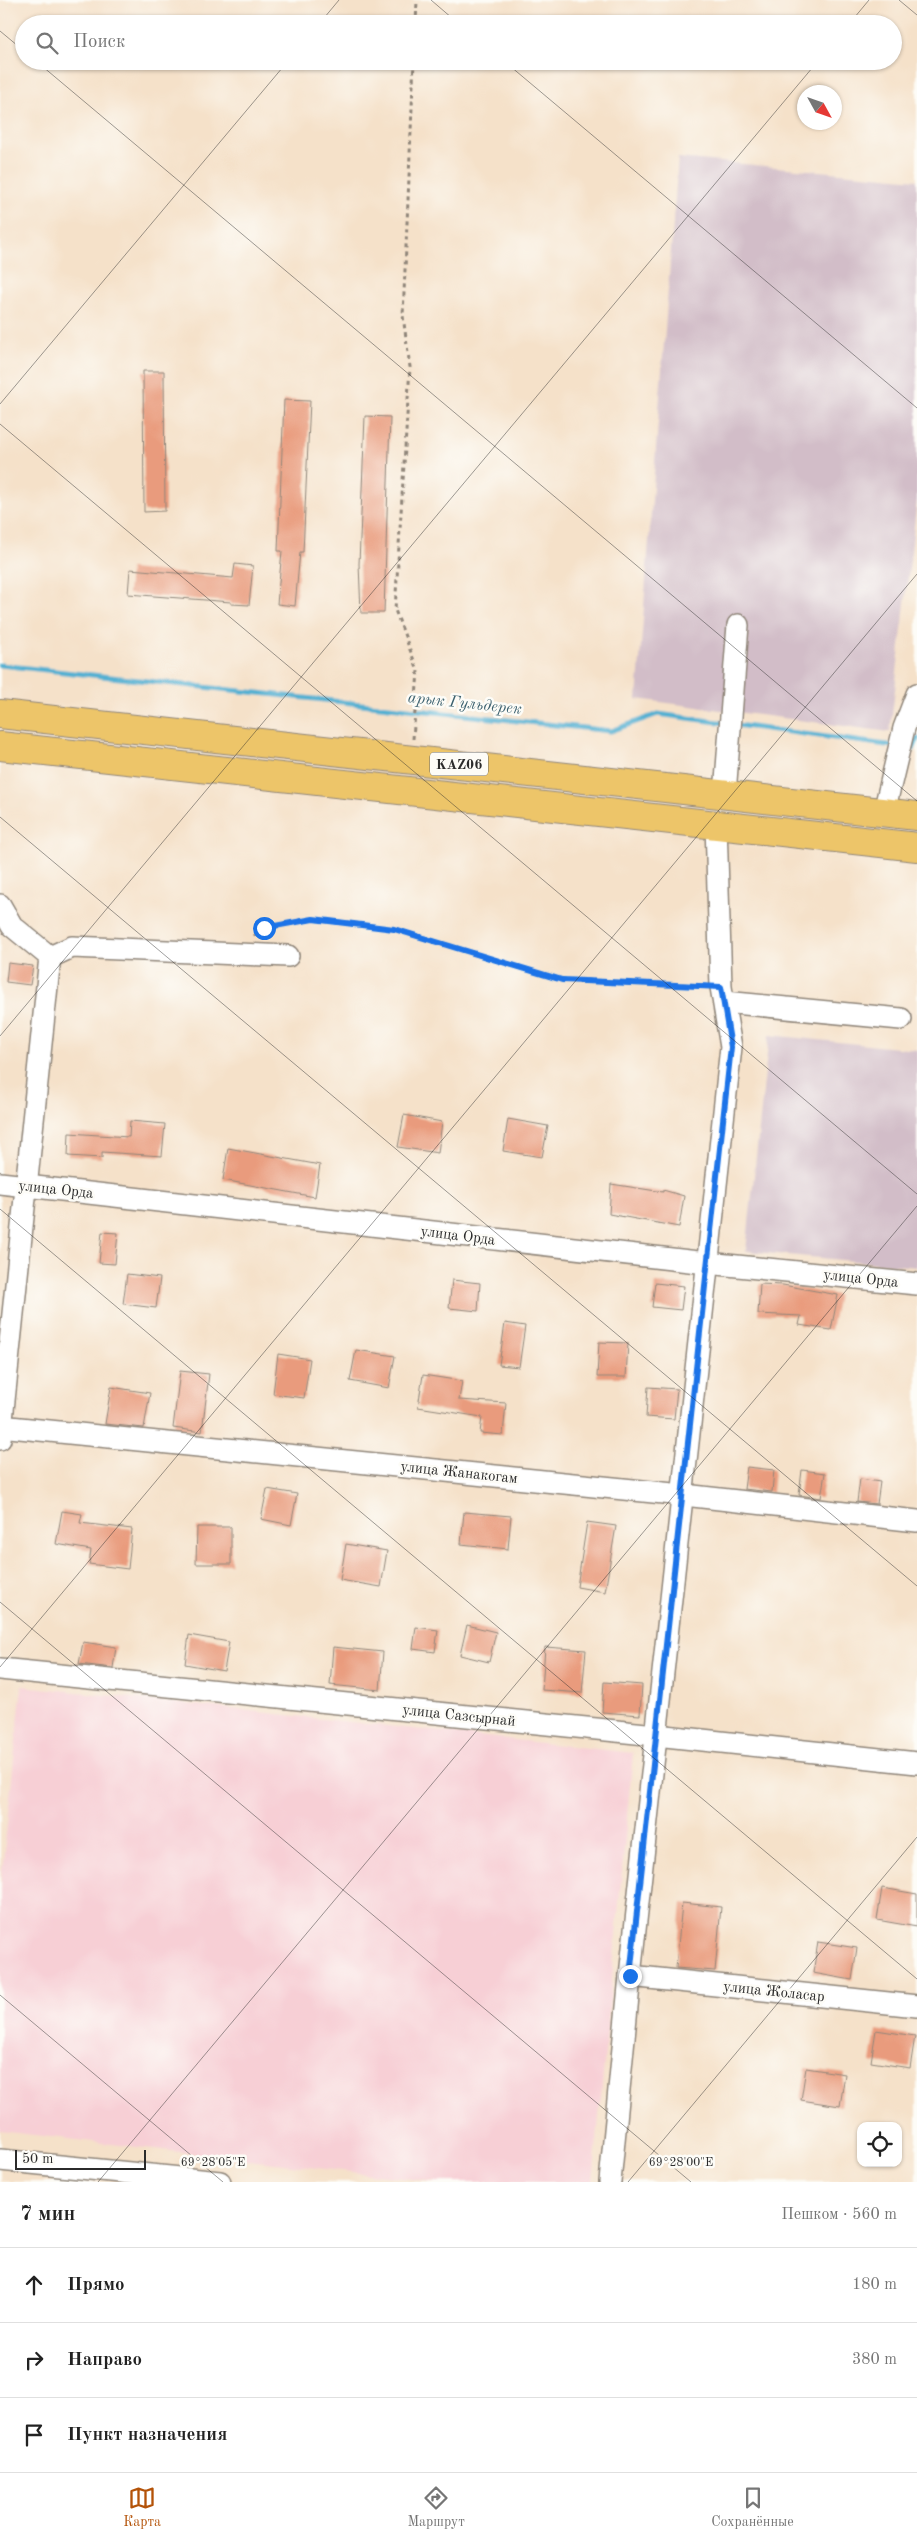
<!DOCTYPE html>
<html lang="ru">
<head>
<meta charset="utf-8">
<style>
  body { margin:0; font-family:"Old Standard TT",serif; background:#f2f2f2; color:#222 }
  .controls { position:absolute; right:15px; bottom:15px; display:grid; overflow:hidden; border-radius:10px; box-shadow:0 1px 4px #0004 }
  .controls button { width:45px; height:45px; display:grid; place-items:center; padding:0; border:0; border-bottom:1px solid #e0e0e0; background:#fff; color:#222; font:25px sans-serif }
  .compass { position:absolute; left:797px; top:85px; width:45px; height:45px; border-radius:50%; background:#fff; box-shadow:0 1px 4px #0004; rotate:130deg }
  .scale { position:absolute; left:15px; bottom:12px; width:131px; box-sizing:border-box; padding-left:5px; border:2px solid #2b2b2b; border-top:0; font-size:14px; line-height:18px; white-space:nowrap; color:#2b2b2b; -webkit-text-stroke:4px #fdfcf7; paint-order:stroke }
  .stop { position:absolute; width:15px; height:15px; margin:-11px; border:4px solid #1a73e8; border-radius:50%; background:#fff }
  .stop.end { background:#1a73e8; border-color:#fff; box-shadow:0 1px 5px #0008 }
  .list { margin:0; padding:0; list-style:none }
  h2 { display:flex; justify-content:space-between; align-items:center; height:65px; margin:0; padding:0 20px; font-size:21px }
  h2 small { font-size:16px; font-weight:400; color:#767676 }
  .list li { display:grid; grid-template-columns:32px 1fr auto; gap:15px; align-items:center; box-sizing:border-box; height:75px; padding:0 20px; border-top:1px solid #e0e0e0 }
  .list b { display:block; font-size:19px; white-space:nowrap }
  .list em { font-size:16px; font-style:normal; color:#767676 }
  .icon { flex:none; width:28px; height:28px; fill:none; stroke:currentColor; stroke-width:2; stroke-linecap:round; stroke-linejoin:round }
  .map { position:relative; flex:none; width:917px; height:2182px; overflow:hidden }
  .search { position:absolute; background:#fff; box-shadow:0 1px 4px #0004; left:15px; right:15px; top:15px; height:55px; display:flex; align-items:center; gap:12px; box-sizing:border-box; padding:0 18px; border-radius:28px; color:#767676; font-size:19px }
  .sheet { height:290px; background:#fff }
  nav { display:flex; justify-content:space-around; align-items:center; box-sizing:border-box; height:70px; border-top:1px solid #e0e0e0; background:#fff; font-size:14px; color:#767676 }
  nav a { display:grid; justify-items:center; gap:2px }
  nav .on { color:#b45309 }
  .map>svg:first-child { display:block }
</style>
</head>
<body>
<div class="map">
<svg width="917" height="2182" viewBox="0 0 917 2182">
  <rect width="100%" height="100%" fill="#fdfcf7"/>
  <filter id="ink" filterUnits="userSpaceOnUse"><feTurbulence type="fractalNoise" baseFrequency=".02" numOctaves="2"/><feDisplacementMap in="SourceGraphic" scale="10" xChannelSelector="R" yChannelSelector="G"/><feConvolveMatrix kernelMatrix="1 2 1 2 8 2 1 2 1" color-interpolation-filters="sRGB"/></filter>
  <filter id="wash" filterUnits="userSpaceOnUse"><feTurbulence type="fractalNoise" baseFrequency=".0096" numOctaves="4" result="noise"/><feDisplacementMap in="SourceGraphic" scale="20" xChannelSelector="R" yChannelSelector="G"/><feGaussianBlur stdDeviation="1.12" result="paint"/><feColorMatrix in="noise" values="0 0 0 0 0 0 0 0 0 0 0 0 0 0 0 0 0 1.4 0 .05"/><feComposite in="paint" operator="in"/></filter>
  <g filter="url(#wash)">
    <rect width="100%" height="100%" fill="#f5e1c9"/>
    <!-- built -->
    <path fill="#f7cfd5" d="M22,1686L633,1753L593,2182H437L0,2131V1889Z"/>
    <!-- industrial -->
    <g fill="#d2bdc8">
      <path d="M678,158L917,180V500L890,732L637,699Z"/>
      <path d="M769,1035L917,1050V1267L746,1251Z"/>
    </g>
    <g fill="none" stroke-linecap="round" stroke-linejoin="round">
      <!-- stream -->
      <g stroke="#54b0d2" stroke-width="5">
        <path d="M0,665L611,731L658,714L725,723"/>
        <path d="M736,725L894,746"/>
        <path d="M904,748L913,749L917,739"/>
      </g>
    </g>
    <g id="blocks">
      <!-- building -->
      <g fill="#e99b7d">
        <path d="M143,371H164L165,511L144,512Z"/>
        <path d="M284,400L310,401L303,552H300L295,606L277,604L282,551H278Z"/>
        <path d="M365,416L390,417L384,613H361L359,564Z"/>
        <path d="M235,564L253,566L249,605L231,604V602L128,594L130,569L233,578Z"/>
        <path d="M8,963L33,966L30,985L6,982Z"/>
        <path d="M404,1115L442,1122L438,1153L398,1147Z"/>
        <path d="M508,1119L548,1126L542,1157L503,1151Z"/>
        <path d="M130,1121L165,1124L162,1156L102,1152V1158L68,1156L69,1133L129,1137Z"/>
        <path d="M228,1148L320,1165L315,1197L223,1180Z"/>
        <path d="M611,1184L663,1192V1190L684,1196L679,1227L609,1214Z"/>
        <path d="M102,1232L118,1233L115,1264L99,1263Z"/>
        <path d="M127,1274L160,1278L156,1308L123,1304Z"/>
        <path d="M452,1280L480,1283L478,1311L449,1308Z"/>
        <path d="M655,1283L684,1286L681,1310L652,1307Z"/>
        <path d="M760,1284L783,1285L838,1295L831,1330L799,1325L801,1316L758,1314Z"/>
        <path d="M505,1323L525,1326L519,1367L499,1365Z"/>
        <path d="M599,1342L628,1343L626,1377H597Z"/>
        <path d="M356,1350L395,1356L389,1388L350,1381Z"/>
        <path d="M278,1354L310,1359L304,1398L273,1394Z"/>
        <path d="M180,1371L209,1374L202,1432L173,1428Z"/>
        <path d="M423,1375L462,1381L459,1400L506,1403L503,1435L480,1433L482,1417L418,1407Z"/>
        <path d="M111,1387L150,1393L144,1428L105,1424Z"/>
        <path d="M648,1387L677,1389L674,1419L646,1417Z"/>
        <path d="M747,1467L774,1470L772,1492L744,1489Z"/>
        <path d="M802,1470L825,1473L821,1498L799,1495Z"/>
        <path d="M860,1479L880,1482L877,1504L857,1502Z"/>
        <path d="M267,1489L297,1494L291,1525L261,1519Z"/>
        <path d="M62,1511L82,1514L80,1523L132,1529L128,1569L89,1564L91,1550L56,1544Z"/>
        <path d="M464,1512L511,1516L508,1549L461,1544Z"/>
        <path d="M587,1522L616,1526L605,1592L577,1587Z"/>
        <path d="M197,1527H231V1564H196Z"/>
        <path d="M346,1544L387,1551L381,1587L340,1580Z"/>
        <path d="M467,1625L496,1632L489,1662L460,1655Z"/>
        <path d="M416,1627L438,1630L435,1652L413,1649Z"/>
        <path d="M189,1635L229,1642L224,1671L185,1664Z"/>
        <path d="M83,1642L116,1647L113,1668L79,1664Z"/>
        <path d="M333,1647L383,1652L380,1690L330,1685Z"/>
        <path d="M545,1647L586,1650L582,1693L542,1690Z"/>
        <path d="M604,1682L642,1685L640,1715L602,1712Z"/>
        <path d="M882,1888L917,1894V1927L877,1920Z"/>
        <path d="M682,1903L721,1907L715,1971L676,1968Z"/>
        <path d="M818,1942L857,1948L852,1980L813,1973Z"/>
        <path d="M876,2030L915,2036L910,2068L871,2062Z"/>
        <path d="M806,2068L845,2074L840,2106L801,2100Z"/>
      </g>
    </g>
  </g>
  <g filter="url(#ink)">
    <use href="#blocks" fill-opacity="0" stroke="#90867a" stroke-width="1"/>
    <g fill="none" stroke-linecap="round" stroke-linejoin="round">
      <!-- minor casing -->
      <g stroke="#90867a" stroke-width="24">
        <g id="minor">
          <path d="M725,794L738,625"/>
          <path d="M884,812L904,728L917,694"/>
          <path d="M0,905L12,926L50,957L0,1439"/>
          <path d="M50,957L72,947L288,956"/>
          <path d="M724,1002L901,1019"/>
          <path d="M0,1183L707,1263L917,1284"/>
          <path d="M0,1426L693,1496L917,1521"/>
          <path d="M0,1669L656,1735L917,1763"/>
          <path d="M630,1976L917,2006"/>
          <path d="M0,2160L220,2182"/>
          <path d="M610,2182L630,1976L731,1047L721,987L716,824"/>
        </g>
      </g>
      <!-- highway casing -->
      <g stroke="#90867a" stroke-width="30">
        <g id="highway">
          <path d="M0,714L917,816"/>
          <path d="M0,746L917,847"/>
        </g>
      </g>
      <!-- path -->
      <g stroke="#90867a" stroke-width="3" stroke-dasharray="4 4" stroke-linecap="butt">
        <path d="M416,24L417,0"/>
        <path d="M413,739L418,671L395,610L410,367L403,316L414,61"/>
        <path d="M254,936L264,928L313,919L394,929L562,980L703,986"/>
      </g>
      <!-- minor -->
      <use href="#minor" stroke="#fff" stroke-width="21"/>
      <!-- highway -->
      <use href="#highway" stroke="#edc569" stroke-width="28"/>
    </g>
  </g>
  <g fill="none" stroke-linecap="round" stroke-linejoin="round" filter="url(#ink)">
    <!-- route -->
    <path stroke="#1a73e8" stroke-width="6" d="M264,928L313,919L394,929L562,980L721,987L731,1047L630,1976"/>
  </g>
  <!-- ticks -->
  <path fill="none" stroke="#2b2b2b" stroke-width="1" stroke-opacity="0.45" d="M431,0L459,24M899,0L917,15M319,24L339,0M849,24L869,0M0,31L24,51M36,61L917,801M504,61L917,408M0,404L288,61M0,424L917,1194M0,817L917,1586M0,1036L818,61M0,1209L917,1979M0,1602L691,2182M0,1667L917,574M0,1995L223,2182M98,2182L917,1206M628,2182L917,1837"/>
  <g text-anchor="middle" stroke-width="5" stroke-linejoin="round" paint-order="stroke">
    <!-- shield labels -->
    <rect fill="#fdfcf7" stroke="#6a6a68" stroke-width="1" x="430" y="752.5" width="58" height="23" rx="4"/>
    <g font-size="14" font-weight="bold" fill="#2b2b2b">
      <text x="459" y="769">KАZ06</text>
    </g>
    <!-- street labels -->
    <g font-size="15" fill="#2b2b2b" stroke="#fdfcf7">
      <text transform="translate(56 1189) rotate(6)" y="5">улица Орда</text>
      <text transform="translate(458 1235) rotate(7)" y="5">улица Орда</text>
      <text transform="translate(861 1278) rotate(6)" y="5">улица Орда</text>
      <text transform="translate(459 1472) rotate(6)" y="5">улица Жанакогам</text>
      <text transform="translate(459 1715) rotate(6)" y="5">улица Сазсырнай</text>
      <text transform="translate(774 1991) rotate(6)" y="5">улица Жоласар</text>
    </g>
    <!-- water labels -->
    <g font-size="16" font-style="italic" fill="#3b606e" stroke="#fdfcf7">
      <text transform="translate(465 702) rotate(6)" y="6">арык Гульдерек</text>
    </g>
  </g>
  <g font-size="12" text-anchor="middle" fill="#2b2b2b" stroke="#fdfcf7" stroke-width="5" stroke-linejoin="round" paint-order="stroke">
    <text x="213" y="2166">69°28'05"E</text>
    <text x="681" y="2166">69°28'00"E</text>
  </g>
</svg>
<div class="controls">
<button><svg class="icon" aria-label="locate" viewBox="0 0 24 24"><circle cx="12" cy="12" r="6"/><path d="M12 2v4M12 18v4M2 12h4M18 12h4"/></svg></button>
</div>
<svg class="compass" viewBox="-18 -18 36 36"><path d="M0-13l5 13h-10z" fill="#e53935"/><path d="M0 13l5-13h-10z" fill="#767676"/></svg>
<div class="scale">50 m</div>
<div class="stop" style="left:264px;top:928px"></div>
<div class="stop end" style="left:630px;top:1976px"></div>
<div class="search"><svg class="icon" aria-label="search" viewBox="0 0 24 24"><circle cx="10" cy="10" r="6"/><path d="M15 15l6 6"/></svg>Поиск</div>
</div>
<section class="sheet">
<h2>7 мин<small>Пешком · 560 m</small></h2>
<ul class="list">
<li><svg class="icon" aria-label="ahead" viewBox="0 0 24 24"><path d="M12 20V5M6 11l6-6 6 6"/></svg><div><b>Прямо</b></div><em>180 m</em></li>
<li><svg class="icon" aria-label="right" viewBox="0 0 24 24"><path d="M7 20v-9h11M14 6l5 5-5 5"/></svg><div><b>Направо</b></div><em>380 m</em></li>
<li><svg class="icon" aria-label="arrive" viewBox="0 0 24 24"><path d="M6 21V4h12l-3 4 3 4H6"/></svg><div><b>Пункт назначения</b></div></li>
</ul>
</section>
<nav>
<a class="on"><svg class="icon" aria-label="map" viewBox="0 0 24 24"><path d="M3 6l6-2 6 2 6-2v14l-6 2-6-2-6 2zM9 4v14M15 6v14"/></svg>Карта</a>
<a><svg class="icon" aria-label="directions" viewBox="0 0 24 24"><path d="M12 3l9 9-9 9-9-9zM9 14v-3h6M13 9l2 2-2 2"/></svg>Маршрут</a>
<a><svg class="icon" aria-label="saved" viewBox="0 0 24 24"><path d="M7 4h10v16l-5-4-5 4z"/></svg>Сохранённые</a>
</nav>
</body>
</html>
